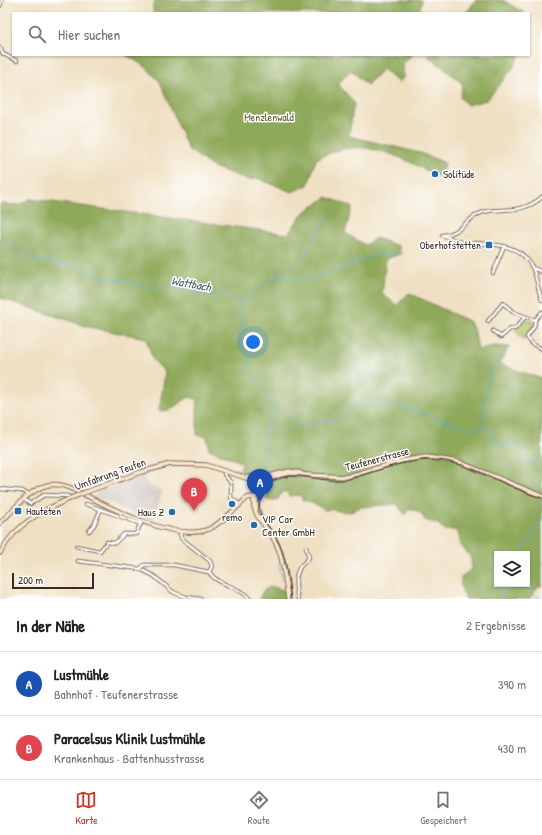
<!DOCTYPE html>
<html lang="de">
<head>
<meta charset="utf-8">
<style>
  body { margin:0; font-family:"Patrick Hand",sans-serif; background:#f6f6f6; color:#202124 }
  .controls { position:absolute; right:12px; bottom:12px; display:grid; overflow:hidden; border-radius:0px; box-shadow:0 1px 3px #0004 }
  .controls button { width:36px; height:36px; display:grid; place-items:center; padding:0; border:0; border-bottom:1px solid #e0e0e0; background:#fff; color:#202124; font:20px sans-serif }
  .scale { position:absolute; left:12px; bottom:10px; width:82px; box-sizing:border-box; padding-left:4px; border:2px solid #3b2a1e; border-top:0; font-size:11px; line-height:14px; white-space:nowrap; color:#3b2a1e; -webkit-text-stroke:3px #fff; paint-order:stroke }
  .you { position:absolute; left:253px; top:342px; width:14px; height:14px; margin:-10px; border:3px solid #fff; border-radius:50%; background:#1a73e8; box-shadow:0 0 0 6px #1a73e833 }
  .badge { display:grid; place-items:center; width:26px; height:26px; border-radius:50%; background:#d93025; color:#fff; font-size:13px; font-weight:700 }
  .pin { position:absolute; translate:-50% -33px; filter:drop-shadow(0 1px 2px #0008) }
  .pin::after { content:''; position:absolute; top:21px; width:14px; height:12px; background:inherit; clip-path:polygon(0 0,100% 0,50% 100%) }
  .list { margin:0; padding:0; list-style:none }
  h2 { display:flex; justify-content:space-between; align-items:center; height:52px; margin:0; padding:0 16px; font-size:17px }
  h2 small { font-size:13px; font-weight:400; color:#757577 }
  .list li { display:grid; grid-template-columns:26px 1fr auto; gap:12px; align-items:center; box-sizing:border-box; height:64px; padding:0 16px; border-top:1px solid #e0e0e0 }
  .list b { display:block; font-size:15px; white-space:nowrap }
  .list p { margin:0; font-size:13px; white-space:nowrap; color:#757577 }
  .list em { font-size:13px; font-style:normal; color:#757577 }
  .icon { flex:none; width:22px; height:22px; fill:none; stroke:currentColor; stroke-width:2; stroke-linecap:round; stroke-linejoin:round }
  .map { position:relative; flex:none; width:542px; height:599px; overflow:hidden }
  .search { position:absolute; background:#fff; box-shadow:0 1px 3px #0004; left:12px; right:12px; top:12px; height:44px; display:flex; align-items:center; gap:10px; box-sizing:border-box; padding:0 14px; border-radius:0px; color:#757577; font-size:15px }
  .sheet { height:180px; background:#fff }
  nav { display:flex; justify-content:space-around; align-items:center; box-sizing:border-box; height:56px; border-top:1px solid #e0e0e0; background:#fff; font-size:11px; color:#757577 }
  nav a { display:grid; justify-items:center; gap:2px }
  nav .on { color:#d93025 }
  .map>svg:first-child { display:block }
</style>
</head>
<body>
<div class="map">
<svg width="542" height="599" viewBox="0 0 542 599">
  <rect width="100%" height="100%" fill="#fff"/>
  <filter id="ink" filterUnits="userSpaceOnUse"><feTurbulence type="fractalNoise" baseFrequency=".025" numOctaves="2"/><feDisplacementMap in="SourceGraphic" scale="8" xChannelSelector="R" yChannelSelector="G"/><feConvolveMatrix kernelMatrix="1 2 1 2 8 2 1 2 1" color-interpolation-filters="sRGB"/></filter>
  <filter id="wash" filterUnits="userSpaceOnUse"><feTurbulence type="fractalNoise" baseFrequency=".012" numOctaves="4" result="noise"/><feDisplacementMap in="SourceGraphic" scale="16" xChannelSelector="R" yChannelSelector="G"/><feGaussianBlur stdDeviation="0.9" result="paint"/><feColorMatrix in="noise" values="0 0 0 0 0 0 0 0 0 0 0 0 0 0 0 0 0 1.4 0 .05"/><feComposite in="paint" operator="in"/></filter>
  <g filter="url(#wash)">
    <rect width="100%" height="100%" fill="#efe0c2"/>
    <!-- industrial -->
    <path fill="#cdc2b9" d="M144,474L147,485L162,491L153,522L95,497L98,490Z"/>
    <!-- green -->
    <path fill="#b4c365" stroke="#787642" d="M525,319L532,322L534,325L526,338H522L515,331Z"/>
    <!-- forest -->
    <g fill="#8fa95a" stroke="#656a3c" fill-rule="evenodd">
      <path d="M156,0H422L419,13H153V6Z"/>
      <path d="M476,0H502L525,13H466Z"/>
      <path d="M126,55H412L403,64L404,76L399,83L383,69L367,85L351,70L338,84L354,103L349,136L420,153L445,163L439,177C409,161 374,141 339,150C331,152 323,156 316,159L308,185L292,192L257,178L250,180L241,177L211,166L188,149L160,82L146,67Z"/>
      <path d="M427,55H520L513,68L487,100L467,105L460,97L463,84Z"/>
      <path d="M327,197L352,207L345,233L365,245L376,238L398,246L400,254L386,259L382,294L397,305L409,293L470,322L475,334L478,350L494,346L509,347L499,364L542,379V586H539L529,599H466L461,587V578L471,569C473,553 466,555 461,545C459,540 460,535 456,530H445L438,524L425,520L420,512L409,508L405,515L397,504L362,507L352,510L355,511C343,514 335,508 324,510L322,508C315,506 311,501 303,500L300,495L289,496L286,491L281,493L278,499L269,501L266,499L267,493L273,487L261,475H248L240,470L243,463L209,449L207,436L197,435V399L189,397L169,410L159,411L165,372L153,360L146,338L89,327L0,298V204L19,205L30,199L288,234L303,213ZM497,554H527V584H497Z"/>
      <path d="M272,587L287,591L288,599H259C262,592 264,588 272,587Z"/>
    </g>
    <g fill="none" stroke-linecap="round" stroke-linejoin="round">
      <!-- stream -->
      <g stroke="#53a8cf" stroke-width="1">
        <path d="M0,241L13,245L21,254L30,258L78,267L113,280L129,281L145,287H172L214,297L225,293L237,298L241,304L238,314L243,320L238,337L250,356L247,366L248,372L265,386L268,399L283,406L296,425L304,427L324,420L338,421L343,417L347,409L365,401L371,404H384L411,409L430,415L434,419L449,422L461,427L488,429L492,431L494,443L497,446L509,444L518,446L526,459L542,466"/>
        <path d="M274,277L308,280L377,255L402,254"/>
        <path d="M268,281L305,257L327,215"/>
        <path d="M263,285L266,283"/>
        <path d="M241,304L260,288"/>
        <path d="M488,381L495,364L506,350"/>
        <path d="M482,422L487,385"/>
        <path d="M243,474L260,466L264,460L262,442L273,410L268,400"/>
        <path d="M519,554L533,536L538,522L542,520"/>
        <path d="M279,563L282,581"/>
        <path d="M523,584L530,592L541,599"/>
        <path d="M295,597V599"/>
        <path d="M501,599L503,584"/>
      </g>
    </g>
  </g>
  <g filter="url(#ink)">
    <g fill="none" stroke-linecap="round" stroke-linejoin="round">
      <!-- street casing -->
      <g stroke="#7a6a57" stroke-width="4.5">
        <g id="street">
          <path d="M0,6L2,0"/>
          <path d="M0,48L3,54L17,61"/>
          <path d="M442,235L469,245L474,243C496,244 523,245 533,269C537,279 538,290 542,300"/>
          <path d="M443,235C459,234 464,222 477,215C496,204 518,218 542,197"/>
          <path d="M533,268L542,272"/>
          <path d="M493,273L504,246"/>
          <path d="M542,312L535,320L534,327L527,337L532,344L542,349"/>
          <path d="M488,321L503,303L513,312L535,320"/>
          <path d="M493,331L501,337L510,329H515L525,317"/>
          <path d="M224,474L231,483V498L239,504"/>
          <path d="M0,489L22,491L29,495"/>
          <path d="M25,500L30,504L44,495L68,496"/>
          <path d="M86,504L141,524"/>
          <path d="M89,531L94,525L101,509"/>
          <path d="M180,532L181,538L210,561L212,566L209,572"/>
          <path d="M76,546L100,551L107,542L115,543L124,534H136L142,520"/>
          <path d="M78,561L140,569"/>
          <path d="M140,569L144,565H174L209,572"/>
          <path d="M140,569L154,576L173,592L186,597L201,599"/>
          <path d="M209,572C218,586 240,586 250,599"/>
          <path d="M298,599C295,588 294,577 300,567C303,563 307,561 309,557L306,548"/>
        </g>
      </g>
      <!-- secondary casing -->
      <g stroke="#7a6a57" stroke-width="5.5">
        <g id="secondary">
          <path d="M246,477L262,478L289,471L301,473"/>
          <path d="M261,478C241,518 267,517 279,550C284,566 286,583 288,599"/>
          <path d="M86,492L141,472L171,464L206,465L249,479L260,481L289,474L346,477L401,461L426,457L459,462L542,496"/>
          <path d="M256,510V498L263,481"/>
          <path d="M0,523C13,511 29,489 48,485C63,482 77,491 91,498C119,512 178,542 209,529C223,522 236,508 247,498L253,497"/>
          <path d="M0,553C17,521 46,509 78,495"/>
        </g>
      </g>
      <!-- street -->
      <use href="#street" stroke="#fff" stroke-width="2.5"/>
      <!-- secondary -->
      <use href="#secondary" stroke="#fbe5cf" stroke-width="3.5"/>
      <!-- rail -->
      <path stroke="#3b2a1e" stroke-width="1" d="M291,599C288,579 287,556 276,537C268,524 255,514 261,497C264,487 272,480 282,477C301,472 320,482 339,480C349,480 359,476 369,473C394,465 419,457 446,461C480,467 509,489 542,498"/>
      <!-- secondary-bridge casing -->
      <g stroke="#7a6a57" stroke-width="5.5" stroke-linecap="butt">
        <path id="secondary-bridge" d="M78,495L86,492"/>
      </g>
      <!-- secondary-bridge -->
      <use href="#secondary-bridge" stroke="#fbe5cf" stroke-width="3.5"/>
    </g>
  </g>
  <!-- markers -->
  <g fill="#1f6fb2" stroke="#fff" stroke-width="1.5">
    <circle cx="435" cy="174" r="4"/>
    <rect x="485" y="241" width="8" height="8" rx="2"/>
    <circle cx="232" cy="504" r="4"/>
    <rect x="14" y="507" width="8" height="8" rx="2"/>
    <circle cx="172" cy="512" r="4"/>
    <circle cx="254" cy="525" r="4"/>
  </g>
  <g text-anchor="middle" stroke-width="3" stroke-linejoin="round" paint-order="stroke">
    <!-- park labels -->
    <g font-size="11" fill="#5f5833" stroke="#fff">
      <text x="269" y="121">Menzlenwald</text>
    </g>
    <!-- poi labels -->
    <g font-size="11" fill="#3b2a1e" stroke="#fff" text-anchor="start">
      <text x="443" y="178">Solitüde</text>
      <text x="481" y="249" text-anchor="end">Oberhofstetten</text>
      <text x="26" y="515">Hauteten</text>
      <text x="164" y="516" text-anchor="end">Haus Z</text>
      <text x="232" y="521" text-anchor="middle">remo</text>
      <text x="262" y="523">VIP Car<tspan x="262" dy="13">Center GmbH</tspan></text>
    </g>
    <!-- street labels -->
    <g font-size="11" fill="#3b2a1e" stroke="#fff">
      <text transform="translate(377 459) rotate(-15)" y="4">Teufenerstrasse</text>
      <text transform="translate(110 474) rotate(-20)" y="4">Umfahrung Teufen</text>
    </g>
    <!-- water labels -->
    <g font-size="12" font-style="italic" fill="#455c65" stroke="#fff">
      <text transform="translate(191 284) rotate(10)" y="4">Wattbach</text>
    </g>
  </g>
</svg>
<div class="controls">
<button><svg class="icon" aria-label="layers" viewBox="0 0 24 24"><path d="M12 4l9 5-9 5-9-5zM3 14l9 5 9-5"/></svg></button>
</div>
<div class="scale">200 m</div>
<div class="you"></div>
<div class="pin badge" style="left:260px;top:502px;background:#1a4fb4">A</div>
<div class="pin badge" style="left:194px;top:511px;background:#e0444e">B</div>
<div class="search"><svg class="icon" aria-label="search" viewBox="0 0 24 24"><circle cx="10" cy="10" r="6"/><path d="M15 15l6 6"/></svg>Hier suchen</div>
</div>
<section class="sheet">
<h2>In der Nähe<small>2 Ergebnisse</small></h2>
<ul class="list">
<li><span class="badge" style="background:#1a4fb4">A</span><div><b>Lustmühle</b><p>Bahnhof · Teufenerstrasse</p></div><em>390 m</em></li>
<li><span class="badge" style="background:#e0444e">B</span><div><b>Paracelsus Klinik Lustmühle</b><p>Krankenhaus · Battenhusstrasse</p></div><em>430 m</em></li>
</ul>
</section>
<nav>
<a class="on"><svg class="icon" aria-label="map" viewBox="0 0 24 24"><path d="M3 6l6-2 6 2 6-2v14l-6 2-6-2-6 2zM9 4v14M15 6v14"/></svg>Karte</a>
<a><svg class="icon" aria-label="directions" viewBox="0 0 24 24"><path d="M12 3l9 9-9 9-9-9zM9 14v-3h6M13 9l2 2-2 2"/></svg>Route</a>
<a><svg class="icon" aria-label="saved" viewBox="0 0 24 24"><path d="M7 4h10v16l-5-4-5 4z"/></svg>Gespeichert</a>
</nav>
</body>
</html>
